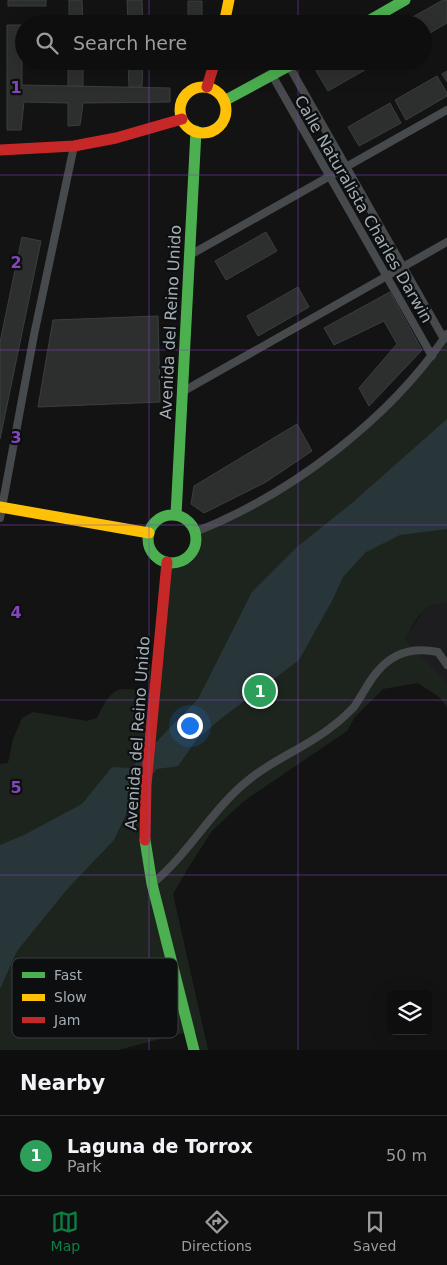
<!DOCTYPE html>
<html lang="en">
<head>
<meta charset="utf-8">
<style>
  body { margin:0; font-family:"DejaVu Sans",sans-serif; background:#171717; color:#f1f3f6 }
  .controls { position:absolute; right:15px; bottom:15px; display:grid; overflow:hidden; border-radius:8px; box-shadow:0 5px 20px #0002 }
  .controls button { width:45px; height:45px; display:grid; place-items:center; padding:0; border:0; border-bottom:1px solid #2e2e2e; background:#0e0e0e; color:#f1f3f6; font:25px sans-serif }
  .you { position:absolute; left:189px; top:725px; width:18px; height:18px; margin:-12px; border:4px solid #fff; border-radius:50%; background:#1a73e8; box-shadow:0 0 0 8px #1a73e833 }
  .badge { display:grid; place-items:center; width:32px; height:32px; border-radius:50%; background:#0b8043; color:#fff; font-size:16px; font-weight:700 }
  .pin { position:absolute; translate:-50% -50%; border:2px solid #fff; box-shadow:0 1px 5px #0006 }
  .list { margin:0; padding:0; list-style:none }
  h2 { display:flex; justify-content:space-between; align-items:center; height:65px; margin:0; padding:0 20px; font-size:21px }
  h2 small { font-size:16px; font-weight:400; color:#9b9c9e }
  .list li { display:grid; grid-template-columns:32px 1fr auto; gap:15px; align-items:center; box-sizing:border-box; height:80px; padding:0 20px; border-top:1px solid #2e2e2e }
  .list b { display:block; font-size:19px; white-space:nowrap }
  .list p { margin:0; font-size:16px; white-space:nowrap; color:#9b9c9e }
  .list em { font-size:16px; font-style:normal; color:#9b9c9e }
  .icon { flex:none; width:28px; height:28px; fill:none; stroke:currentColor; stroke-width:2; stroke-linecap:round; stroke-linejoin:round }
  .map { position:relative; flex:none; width:447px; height:1050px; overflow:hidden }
  .search { position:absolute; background:#0e0e0e; box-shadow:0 5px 20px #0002; left:15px; right:15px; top:15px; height:55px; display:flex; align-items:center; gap:12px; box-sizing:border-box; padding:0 18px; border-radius:28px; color:#9b9c9e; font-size:19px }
  .sheet { height:145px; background:#0e0e0e }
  nav { display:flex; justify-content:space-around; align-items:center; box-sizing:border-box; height:70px; border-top:1px solid #2e2e2e; background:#0e0e0e; font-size:14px; color:#9b9c9e }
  nav a { display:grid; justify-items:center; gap:2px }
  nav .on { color:#0b8043 }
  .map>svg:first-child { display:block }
</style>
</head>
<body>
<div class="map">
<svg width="447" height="1050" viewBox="0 0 447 1050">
  <rect width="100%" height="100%" fill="#131313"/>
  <!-- built -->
  <path fill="#1d1d1f" d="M439,603H447V682L405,639L424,609Z"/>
  <!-- green -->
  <path fill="#1d241d" d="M447,333V603C421,603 417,619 405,639L447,682V707L439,697L418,683L383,689L355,717L347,731L244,801L212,831L190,865L173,894L208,1050H200L196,1032L179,1034L118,1050H0V764L8,763L13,739L22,718L33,712L87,721L97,718C114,683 118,687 153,693L167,563C186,561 193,548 197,531L234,517L318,464L386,406Z"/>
  <!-- water -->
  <path fill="#293639" d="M447,419V529L400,535L366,552L343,577L333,599L299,660L223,717L197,739L178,766L157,769L136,793L114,840L69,887L17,951L0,989V845L24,835L82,804L112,767L131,768L198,699L252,592L297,547L352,503Z"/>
  <!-- building -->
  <g fill="#2d2e2e" stroke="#3b3e3f">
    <rect x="8" y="0" width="38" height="6"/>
    <path d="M69,0H82L83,24H69Z"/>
    <path d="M127,0H142L143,24H122L128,23Z"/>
    <path d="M443,0H447V23L423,37V24H414L411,18Z"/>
    <path d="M188,1H202V24H186H188Z"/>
    <path d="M7,25H22V85L170,88V102L83,103L80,125L68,126V103L24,102L21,130H7Z"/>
    <rect x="68" y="61" width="15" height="25"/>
    <path d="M128,61H143L142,87H129Z"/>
    <path d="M334,61H367L370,67L328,91L316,71Z"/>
    <path d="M447,71V82L442,74Z"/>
    <path d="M437,76L447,93V96L406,120L395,100Z"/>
    <path d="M390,103L401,123L359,146L348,127Z"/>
    <path d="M266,232L277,251L226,280L215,261Z"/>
    <path d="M22,237L41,241L0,439V342Z"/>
    <path d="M298,287L309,307L258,336L247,316Z"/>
    <path d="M390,292L422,350L369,406L359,388L397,344L384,321L334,345L324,328Z"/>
    <path d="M158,316L160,402L38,407L53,320Z"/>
    <path d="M297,424L312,451L266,482L204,513L191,504L194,486Z"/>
  </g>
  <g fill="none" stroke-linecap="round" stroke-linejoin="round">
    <!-- street -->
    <g stroke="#474a4c" stroke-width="8">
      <path d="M289,66L444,339"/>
      <path d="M272,75L432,356"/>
      <path d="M190,255L447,110"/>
      <path d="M182,392L447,242"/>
      <path d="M0,518L34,335L74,146"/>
      <path d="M195,532C290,495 390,419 447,334"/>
      <path d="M152,884C190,853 212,808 251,778C276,758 309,746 334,725C341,720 348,713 354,707C362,696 368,682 377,672C393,652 414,647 438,652L447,665"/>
    </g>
    <!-- fast -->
    <g stroke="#4caf50" stroke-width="11">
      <path d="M363,24L405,0"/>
      <path d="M224,101L298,61"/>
      <path d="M176,515L196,131"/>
      <circle cx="172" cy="539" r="24"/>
      <path d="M145,840L152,884L194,1050"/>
    </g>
    <!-- slow -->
    <g stroke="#ffc107" stroke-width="11">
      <path d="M224,24L229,0"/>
      <circle cx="203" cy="110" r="23"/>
      <path d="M0,507L149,533"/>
    </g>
    <!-- jam -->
    <g stroke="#c62828" stroke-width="11">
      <path d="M207,87L215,61"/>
      <path d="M0,150L74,146L116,138L182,119"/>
      <path d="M145,840L146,785L167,562"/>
    </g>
  </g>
  <!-- grid -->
  <path fill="none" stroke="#8346bd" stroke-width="1" stroke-opacity="0.55" d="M149,0V24M298,0V24M149,61V1050M298,61V1050M0,175H447M0,350H447M0,525H447M0,700H447M0,875H447"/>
  <g text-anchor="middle" stroke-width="4.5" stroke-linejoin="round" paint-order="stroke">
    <!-- street labels -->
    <g font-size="16" fill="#a3adb5" stroke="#0d0e0f">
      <text transform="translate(364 209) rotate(60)" y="6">Calle Naturalista Charles Darwin</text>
      <text transform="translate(170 322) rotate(-87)" y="6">Avenida del Reino Unido</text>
      <text transform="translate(137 733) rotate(-86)" y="6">Avenida del Reino Unido</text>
    </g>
  </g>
  <!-- legend -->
  <rect x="12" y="958" width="166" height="80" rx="8" fill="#0d0e0f" stroke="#3a3e41" stroke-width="1"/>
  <rect x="22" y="972" width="23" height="6" fill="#4caf50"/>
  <rect x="22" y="994" width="23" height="7" fill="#ffc107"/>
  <rect x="22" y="1017" width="23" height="6" fill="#c62828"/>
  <g font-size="14" fill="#a3adb5">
    <text x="54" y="980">Fast</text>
    <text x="54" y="1002">Slow</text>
    <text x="54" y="1025">Jam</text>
  </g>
  <g font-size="16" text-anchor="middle" font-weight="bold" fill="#8346bd" stroke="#0d0e0f" stroke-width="4.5" stroke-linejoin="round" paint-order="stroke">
    <text x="16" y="93">1</text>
    <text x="16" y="268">2</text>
    <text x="16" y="443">3</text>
    <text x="16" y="618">4</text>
    <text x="16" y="793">5</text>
  </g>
</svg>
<div class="controls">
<button><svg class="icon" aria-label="layers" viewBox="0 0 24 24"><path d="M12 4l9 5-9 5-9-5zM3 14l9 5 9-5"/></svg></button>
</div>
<div class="you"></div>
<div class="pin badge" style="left:260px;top:691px;background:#2e9e5b">1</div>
<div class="search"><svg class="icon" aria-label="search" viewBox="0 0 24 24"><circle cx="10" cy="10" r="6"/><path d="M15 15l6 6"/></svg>Search here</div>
</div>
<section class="sheet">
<h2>Nearby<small></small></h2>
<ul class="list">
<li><span class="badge" style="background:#2e9e5b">1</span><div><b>Laguna de Torrox</b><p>Park</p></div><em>50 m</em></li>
</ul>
</section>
<nav>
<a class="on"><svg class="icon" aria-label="map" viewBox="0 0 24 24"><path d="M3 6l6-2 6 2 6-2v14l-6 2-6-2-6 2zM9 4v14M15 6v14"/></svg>Map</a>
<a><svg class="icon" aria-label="directions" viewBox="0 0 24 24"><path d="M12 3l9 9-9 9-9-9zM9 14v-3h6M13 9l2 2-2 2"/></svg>Directions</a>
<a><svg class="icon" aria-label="saved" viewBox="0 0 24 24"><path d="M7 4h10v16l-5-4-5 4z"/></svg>Saved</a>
</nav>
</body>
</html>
